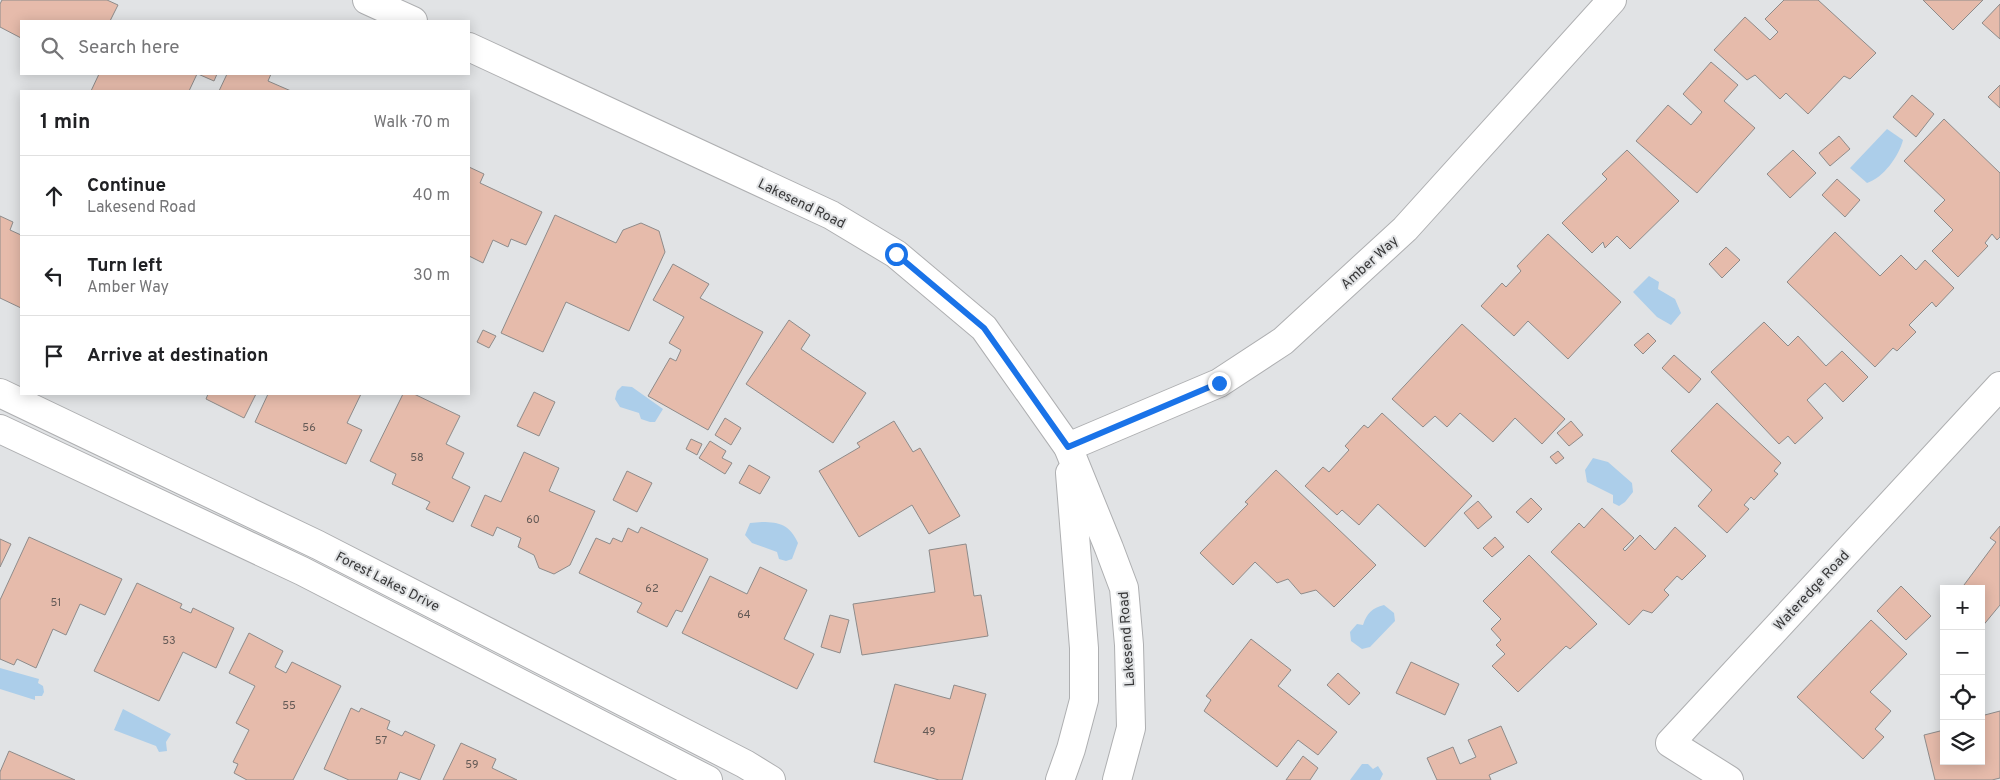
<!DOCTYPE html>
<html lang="en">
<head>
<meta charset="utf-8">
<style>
  body { margin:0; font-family:Overpass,sans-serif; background:#f6f6f6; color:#202124 }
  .controls { position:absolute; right:15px; bottom:15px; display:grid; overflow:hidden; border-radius:0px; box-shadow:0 2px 12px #0003 }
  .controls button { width:45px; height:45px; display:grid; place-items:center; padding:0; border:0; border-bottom:1px solid #e0e0e0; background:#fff; color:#202124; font:25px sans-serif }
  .stop { position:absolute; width:15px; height:15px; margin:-11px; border:4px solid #1a73e8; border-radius:50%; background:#fff }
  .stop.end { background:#1a73e8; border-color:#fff; box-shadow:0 1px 5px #0008 }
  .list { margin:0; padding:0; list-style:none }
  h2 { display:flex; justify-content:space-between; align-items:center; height:65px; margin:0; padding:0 20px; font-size:21px }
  h2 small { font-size:16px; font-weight:400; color:#757577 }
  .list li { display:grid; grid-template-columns:32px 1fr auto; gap:15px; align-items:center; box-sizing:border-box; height:80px; padding:0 20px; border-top:1px solid #e0e0e0 }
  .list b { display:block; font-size:19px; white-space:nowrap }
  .list p { margin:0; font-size:16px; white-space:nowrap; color:#757577 }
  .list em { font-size:16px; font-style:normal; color:#757577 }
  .icon { flex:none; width:28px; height:28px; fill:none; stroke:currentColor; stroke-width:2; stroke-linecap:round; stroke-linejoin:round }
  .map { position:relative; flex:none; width:2000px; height:780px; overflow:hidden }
  .search { position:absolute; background:#fff; box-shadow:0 2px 12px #0003; left:20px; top:20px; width:450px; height:55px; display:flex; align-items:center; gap:12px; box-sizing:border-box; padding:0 18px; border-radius:0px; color:#757577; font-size:19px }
  .panel { position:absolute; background:#fff; box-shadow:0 2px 12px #0003; left:20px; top:90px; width:450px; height:305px; border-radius:0px }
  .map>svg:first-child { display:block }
</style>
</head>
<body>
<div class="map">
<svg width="2000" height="780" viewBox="0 0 2000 780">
  <rect width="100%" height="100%" fill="#e1e3e5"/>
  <!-- water -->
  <g fill="#acceea">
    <path d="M1887,129L1903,140C1899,156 1883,178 1867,183L1850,168Z"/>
    <path d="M1649,276L1659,282L1658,289L1675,299L1681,313L1671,325L1657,317L1633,292Z"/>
    <path d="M622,386L632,387L663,409L655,422H650L641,419L639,413L620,407L615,399L617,391Z"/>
    <path d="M1593,458L1608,462L1632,483L1633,492L1625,502L1619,506L1613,503V495L1587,482L1585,470Z"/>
    <path d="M762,522C780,522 790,525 798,543L792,559L786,561L779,559L777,552L752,543L745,535L750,523Z"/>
    <path d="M1384,605L1394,613L1395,621L1370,647L1362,649L1351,641L1350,632L1357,624L1363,625C1367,613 1372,608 1384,605Z"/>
    <path d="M0,668L39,679L38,683L43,686L44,692L42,696H35V700L0,689Z"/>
    <path d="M123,709L171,734L166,742L167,751L159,752L156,746L114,730Z"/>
    <path d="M1362,764H1368L1373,769L1378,766L1383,774L1380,780H1350Z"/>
  </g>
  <!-- building -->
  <g fill="#e6bbab" stroke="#8e8b8a">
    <path d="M2,0H107L118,5L110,21H21V38L0,27V4Z"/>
    <path d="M1784,0H1818L1876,53L1850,79L1844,76L1808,114L1786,93L1780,99L1755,75L1747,80L1714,50L1745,17L1770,40L1778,32L1765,19Z"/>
    <path d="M1923,0H1983L1953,30Z"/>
    <path d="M2000,4V39L1982,23Z"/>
    <path d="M1711,62L1738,85L1724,101L1755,128L1697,193L1636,141L1668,105L1691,125L1702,112L1683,94Z"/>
    <path d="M99,74H197L189,91H91Z"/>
    <path d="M198,74H217L214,81Z"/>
    <path d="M227,74H271L268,81L291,91H219Z"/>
    <path d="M2000,85V108L1988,97Z"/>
    <path d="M1912,95L1934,114L1916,137L1893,117Z"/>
    <path d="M1944,119L2000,173V237L1997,240L1992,234L1985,243L1988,246L1958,277L1932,251L1953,230L1934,211L1945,200L1904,161Z"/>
    <path d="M1839,136L1850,149L1830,166L1819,153Z"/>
    <path d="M1627,150L1679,201L1630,249L1617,236L1605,248L1603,242L1592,253L1562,223L1607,179L1602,174Z"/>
    <path d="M1793,150L1816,173L1790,198L1767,174Z"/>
    <path d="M469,167L484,174L480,183L542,212L526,245L511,239L508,247L493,240L483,263L469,256Z"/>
    <path d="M1837,179L1860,200L1845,217L1822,195Z"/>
    <path d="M555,215L616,243L623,230L641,223L659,231L665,252L629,331L566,302L543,352L501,333Z"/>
    <path d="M0,216L13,222L10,230L21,235V308L0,298Z"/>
    <path d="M1835,232L1880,276L1901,255L1916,270L1925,260L1954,288L1936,307L1932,302L1909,325L1916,332L1897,351L1893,348L1875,367L1787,282Z"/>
    <path d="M1548,234L1621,302L1568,359L1528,321L1514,336L1481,306L1502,283L1506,287L1521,271L1517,266Z"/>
    <path d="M1726,247L1740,260L1722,278L1709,264Z"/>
    <path d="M673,264L709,284L700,298L763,332L708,430L648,396L670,358L676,361L681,350L669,343L684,317L653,300Z"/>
    <path d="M789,320L810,335L801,349L866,393L833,443L746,384Z"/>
    <path d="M1764,322L1788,346L1798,336L1826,366L1842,351L1868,377L1843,402L1825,383L1807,400L1823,418L1795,444L1788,436L1779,444L1711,372Z"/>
    <path d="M1462,324L1565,419L1542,444L1515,418L1493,442L1460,413L1447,427L1435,416L1423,427L1392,399Z"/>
    <path d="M483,330L496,336L489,348L477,342Z"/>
    <path d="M1648,333L1656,341L1643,354L1634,345Z"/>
    <path d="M1674,355L1701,379L1689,393L1662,368Z"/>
    <path d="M534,392L555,402L539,436L517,426Z"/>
    <path d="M208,394H256L244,418L206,399Z"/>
    <path d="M268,394H361L347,423L362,430L346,464L255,422Z"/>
    <path d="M403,394H414L460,416L446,444L464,453L452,478L470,487L453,522L426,509L430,502L392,484L396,474L370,461Z"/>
    <path d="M1717,403L1781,463L1774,471L1778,474L1754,500L1751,497L1744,505L1749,509L1727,533L1698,506L1712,490L1671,451Z"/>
    <path d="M1382,413L1472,496L1425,547L1378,504L1359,525L1342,510L1337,515L1305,486L1323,467L1329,472L1349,450L1345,446L1364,425L1368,428Z"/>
    <path d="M725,418L741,428L731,445L715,435Z"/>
    <path d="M894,421L913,452L920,448L960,516L929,534L912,505L859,537L819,471L860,447L857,443Z"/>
    <path d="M1571,421L1583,435L1569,446L1557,433Z"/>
    <path d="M691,439L702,444L697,455L686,449Z"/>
    <path d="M710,441L726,451L722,458L732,463L725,474L699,458Z"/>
    <path d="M1558,451L1564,458L1556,464L1550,457Z"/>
    <path d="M524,452L559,468L549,491L595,511L570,565L554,574L539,568L534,555L518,547L521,538L497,527L493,536L471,526L485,495L501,502Z"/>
    <path d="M749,465L770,477L760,494L739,483Z"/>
    <path d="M1276,470L1376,565L1334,607L1316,590L1301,594L1288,579L1277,583L1255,562L1233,585L1200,553L1248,504L1245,502Z"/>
    <path d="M627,471L652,483L637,512L613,500Z"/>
    <path d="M1531,498L1542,509L1528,523L1516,512Z"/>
    <path d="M1478,501L1492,517L1478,529L1464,513Z"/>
    <path d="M1602,508L1634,538L1623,549L1625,551L1640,535L1655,550L1675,527L1706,556L1682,580L1677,576L1664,590L1669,595L1652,613L1643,610L1629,625L1551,552L1579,523L1584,528Z"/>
    <path d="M2000,526V605L1981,628V589H1961L1996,542L1990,538Z"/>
    <path d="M641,527L708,559L682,612L676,610L667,627L637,612L642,603L579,573L596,538L610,544L613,538L622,542L628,528L638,533Z"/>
    <path d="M29,537L122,579L105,615L80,604L66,635L53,629L36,668L17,659L14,665L0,659V600Z"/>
    <path d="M1495,537L1504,547L1492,557L1483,548Z"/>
    <path d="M0,539L11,544L0,567Z"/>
    <path d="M966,544L974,596L981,595L988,636L862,655L853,604L935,592L929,550Z"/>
    <path d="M1529,555L1597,624L1570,649L1566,646L1518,692L1492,666L1505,654L1496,645L1501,640L1491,629L1501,619L1483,601Z"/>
    <path d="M760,567L807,590L784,639L814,654L797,689L682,633L710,576L747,594Z"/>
    <path d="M137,583L182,604L180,608L191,613L193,608L234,628L216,668L183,652L159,701L94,671Z"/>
    <path d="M1901,586L1931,616L1906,640L1877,611Z"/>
    <path d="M830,615L849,620L840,653L821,647Z"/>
    <path d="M1871,620L1907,654L1870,692L1891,711L1875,729L1884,737L1863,759L1797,697Z"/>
    <path d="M249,633L283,651L275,667L286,673L292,662L341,686L293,780H247L234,773L238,764L233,762L249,730L236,723L255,686L229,673Z"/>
    <path d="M1251,639L1291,670L1278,686L1337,732L1318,755L1298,740L1277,767L1204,711L1211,700L1206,696Z"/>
    <path d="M1411,662L1459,684L1445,715L1396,693Z"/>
    <path d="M1338,673L1360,693L1349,705L1327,685Z"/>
    <path d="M895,684L950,699L954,685L986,694L962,780H939L874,762Z"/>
    <path d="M351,708L359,712L361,708L390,721L387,729L402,736L405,731L435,745L420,780L400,772L397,780H349L324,769Z"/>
    <path d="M2000,711V778L1992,780H1935L1924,735L1944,730V761H1981V716Z"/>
    <path d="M1501,726L1517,763L1489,775L1491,780H1437L1427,758L1453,747L1460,764L1476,757L1468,740Z"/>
    <path d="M461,743L496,759L492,768L517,780H443Z"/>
    <path d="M9,751L75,780H0V772Z"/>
    <path d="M1303,756L1318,768L1310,780H1286Z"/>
  </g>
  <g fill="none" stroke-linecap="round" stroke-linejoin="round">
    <!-- street casing -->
    <g stroke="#aeafb1" stroke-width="30">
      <g id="street">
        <path d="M367,0L413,21"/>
        <path d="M469,47L831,215L896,254L984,328L1068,447L1109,548L1124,588L1129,645L1131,728L1117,780"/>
        <path d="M1068,447L1219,383L1283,341L1405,229L1612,0"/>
        <path d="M1060,780L1071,749L1084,700V648L1070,473"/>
        <path d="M1729,780L1670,743L2000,386"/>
      </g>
    </g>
    <!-- secondary casing -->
    <g stroke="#aeafb1" stroke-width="30">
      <g id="secondary">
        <path d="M0,393L318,545L745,764L771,780"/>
        <path d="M0,429L302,571L708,780"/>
      </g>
    </g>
    <!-- street -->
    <use href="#street" stroke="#fff" stroke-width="28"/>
    <!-- secondary -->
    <use href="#secondary" stroke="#fff" stroke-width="28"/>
  </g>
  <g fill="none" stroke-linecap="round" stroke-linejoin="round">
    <!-- route -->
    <path stroke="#1a73e8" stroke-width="6" d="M896,254L984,328L1068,447L1219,383"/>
  </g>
  <g text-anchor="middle" stroke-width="4" stroke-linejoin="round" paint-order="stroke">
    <!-- number labels -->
    <g font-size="11" fill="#645a56">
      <text x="309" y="431">56</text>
      <text x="417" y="461">58</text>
      <text x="533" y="523">60</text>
      <text x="652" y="592">62</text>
      <text x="56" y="606">51</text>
      <text x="744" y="618">64</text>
      <text x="169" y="644">53</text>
      <text x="289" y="709">55</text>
      <text x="929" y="735">49</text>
      <text x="381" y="744">57</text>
      <text x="472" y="768">59</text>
    </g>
    <!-- street labels -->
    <g font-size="14" fill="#39393a" stroke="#e1e3e5">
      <text transform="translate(802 203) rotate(26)" y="5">Lakesend Road</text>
      <text transform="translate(1369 262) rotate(-42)" y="5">Amber Way</text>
      <text transform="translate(388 581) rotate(27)" y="5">Forest Lakes Drive</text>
      <text transform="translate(1811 590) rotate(-47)" y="5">Wateredge Road</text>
      <text transform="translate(1126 639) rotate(-94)" y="5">Lakesend Road</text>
    </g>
  </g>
</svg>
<div class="controls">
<button>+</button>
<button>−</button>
<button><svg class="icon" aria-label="locate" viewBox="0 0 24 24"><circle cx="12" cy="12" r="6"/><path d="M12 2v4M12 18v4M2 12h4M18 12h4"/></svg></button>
<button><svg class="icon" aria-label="layers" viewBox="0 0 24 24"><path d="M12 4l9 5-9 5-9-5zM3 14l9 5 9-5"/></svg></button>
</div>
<div class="stop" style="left:896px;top:254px"></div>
<div class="stop end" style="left:1219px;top:383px"></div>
<div class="search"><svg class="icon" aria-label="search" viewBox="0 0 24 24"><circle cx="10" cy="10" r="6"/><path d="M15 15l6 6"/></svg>Search here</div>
<section class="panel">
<h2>1 min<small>Walk · 70 m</small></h2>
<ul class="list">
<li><svg class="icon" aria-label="ahead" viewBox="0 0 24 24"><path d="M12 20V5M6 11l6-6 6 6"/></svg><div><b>Continue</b><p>Lakesend Road</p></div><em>40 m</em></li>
<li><svg class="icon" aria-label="left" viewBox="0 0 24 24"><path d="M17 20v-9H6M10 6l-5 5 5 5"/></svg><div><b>Turn left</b><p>Amber Way</p></div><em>30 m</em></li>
<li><svg class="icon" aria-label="arrive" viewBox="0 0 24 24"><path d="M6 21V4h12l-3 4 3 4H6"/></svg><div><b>Arrive at destination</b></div></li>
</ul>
</section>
</div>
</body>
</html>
